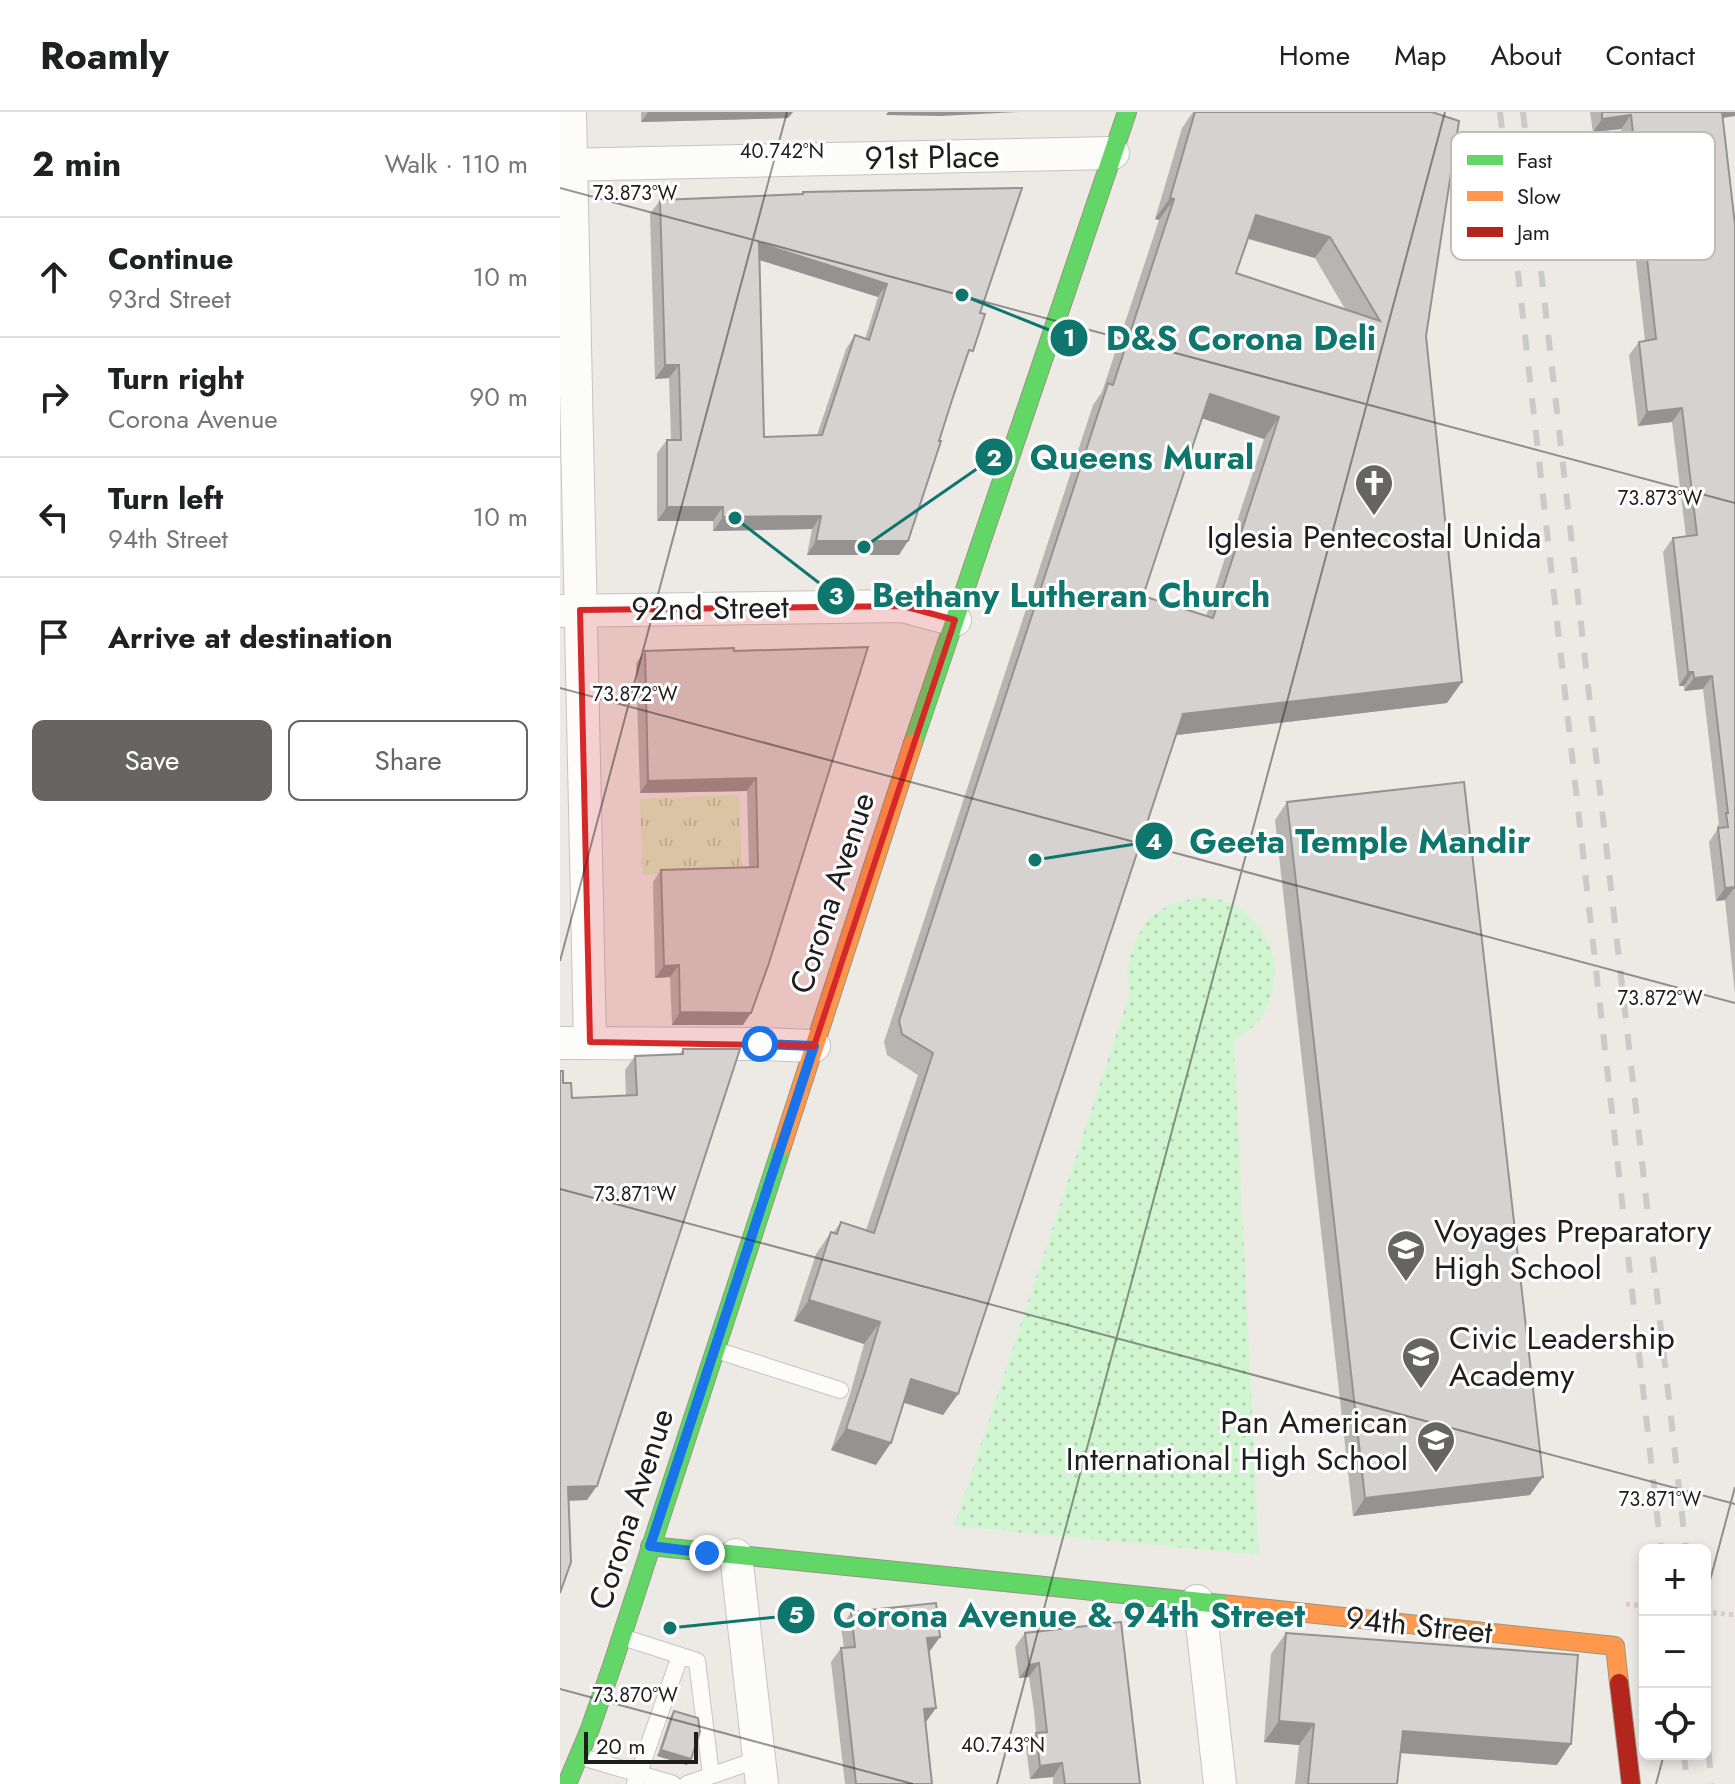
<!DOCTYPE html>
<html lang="en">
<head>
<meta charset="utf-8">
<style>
  body { margin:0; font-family:Jost,sans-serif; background:#f6f6f6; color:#202124 }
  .controls { position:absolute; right:24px; bottom:24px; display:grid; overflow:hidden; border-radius:12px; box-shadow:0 4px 12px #0003 }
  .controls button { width:72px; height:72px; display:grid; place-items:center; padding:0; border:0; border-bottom:2px solid #e0e0e0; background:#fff; color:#202124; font:40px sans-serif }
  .scale { position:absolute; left:24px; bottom:20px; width:114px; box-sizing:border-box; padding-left:8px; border:4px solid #1e1e1e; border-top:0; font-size:22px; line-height:28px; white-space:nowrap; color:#1e1e1e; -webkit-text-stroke:6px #fff; paint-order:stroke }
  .stop { position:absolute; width:24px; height:24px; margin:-18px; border:6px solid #1a73e8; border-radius:50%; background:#fff }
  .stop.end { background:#1a73e8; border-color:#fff; box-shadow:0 2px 8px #0008 }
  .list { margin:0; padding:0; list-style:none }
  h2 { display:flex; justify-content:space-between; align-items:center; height:104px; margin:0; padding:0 32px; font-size:34px }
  h2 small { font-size:26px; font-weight:400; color:#757577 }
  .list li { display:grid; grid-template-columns:52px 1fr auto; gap:24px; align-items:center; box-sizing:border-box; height:120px; padding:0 32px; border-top:2px solid #e0e0e0 }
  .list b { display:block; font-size:30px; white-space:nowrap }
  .list p { margin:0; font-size:26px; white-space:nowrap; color:#757577 }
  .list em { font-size:26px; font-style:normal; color:#757577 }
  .actions { display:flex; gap:16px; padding:24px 32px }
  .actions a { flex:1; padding:18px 0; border:2px solid #666564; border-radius:12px; text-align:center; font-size:28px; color:#666564 }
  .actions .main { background:#666564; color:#fff }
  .icon { flex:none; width:44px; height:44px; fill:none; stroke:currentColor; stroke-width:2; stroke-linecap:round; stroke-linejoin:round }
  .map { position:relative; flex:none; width:1175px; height:1672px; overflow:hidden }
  header { display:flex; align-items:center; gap:48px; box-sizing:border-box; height:112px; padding:0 40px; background:#fff; border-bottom:2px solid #e0e0e0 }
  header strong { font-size:38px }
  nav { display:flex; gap:44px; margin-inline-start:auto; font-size:28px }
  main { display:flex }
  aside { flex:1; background:#fff }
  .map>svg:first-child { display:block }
</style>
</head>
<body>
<header>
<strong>Roamly</strong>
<nav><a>Home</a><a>Map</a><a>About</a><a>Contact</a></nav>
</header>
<main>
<aside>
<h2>2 min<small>Walk · 110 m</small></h2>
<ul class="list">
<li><svg class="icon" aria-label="ahead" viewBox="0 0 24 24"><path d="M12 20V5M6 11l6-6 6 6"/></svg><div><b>Continue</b><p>93rd Street</p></div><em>10 m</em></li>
<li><svg class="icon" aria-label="right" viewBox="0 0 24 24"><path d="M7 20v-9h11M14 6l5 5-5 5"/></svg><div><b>Turn right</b><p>Corona Avenue</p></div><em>90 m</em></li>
<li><svg class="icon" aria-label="left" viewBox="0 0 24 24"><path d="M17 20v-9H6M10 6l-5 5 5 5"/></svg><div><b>Turn left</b><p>94th Street</p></div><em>10 m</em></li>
<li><svg class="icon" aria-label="arrive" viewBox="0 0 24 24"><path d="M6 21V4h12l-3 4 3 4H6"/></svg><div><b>Arrive at destination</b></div></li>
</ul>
<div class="actions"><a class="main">Save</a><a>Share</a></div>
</aside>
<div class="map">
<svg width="1175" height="1672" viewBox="0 0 1175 1672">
  <defs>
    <pattern id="grass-tufts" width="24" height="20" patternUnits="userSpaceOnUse" patternTransform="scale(2)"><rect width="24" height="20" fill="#dbecc2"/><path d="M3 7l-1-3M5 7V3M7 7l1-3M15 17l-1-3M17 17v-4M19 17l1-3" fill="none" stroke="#bccaa6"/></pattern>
    <pattern id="park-dots" width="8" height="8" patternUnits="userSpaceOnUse" patternTransform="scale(2)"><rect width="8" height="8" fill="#d2f5d1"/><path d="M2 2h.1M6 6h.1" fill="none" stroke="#b4d2b3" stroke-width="1.8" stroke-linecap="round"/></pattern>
  </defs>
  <rect width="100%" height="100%" fill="#edeae6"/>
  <!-- grass -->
  <path fill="url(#grass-tufts)" d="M179,683L182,760L83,763L80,687Z"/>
  <!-- park -->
  <path fill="url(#park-dots)" d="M639,785C647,786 656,786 664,789C687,795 707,820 713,843C718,859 712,884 705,899C699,912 685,921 674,930L699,1443L394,1414L570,881L567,860L573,833L588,806L611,792Z"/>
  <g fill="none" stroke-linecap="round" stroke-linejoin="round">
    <!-- lane casing -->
    <g stroke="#c5c4c2" stroke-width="18">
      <g id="lane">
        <path d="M156,1238L280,1278"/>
        <path d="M62,1525L137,1549L151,1663"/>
        <path d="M22,1645L113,1672"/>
        <path d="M75,1672L120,1544"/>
        <path d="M127,1672L199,1647"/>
      </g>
    </g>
    <!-- street casing -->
    <g stroke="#c5c4c2" stroke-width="34">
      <g id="street">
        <path d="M10,0L30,930"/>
        <path d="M0,53L553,41"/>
        <path d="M0,499L343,494L395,508"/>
        <path d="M0,931L200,932L254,934"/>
        <path d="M176,1443L202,1672"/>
        <path d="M637,1489L643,1520L660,1672"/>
      </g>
    </g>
    <!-- fast casing -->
    <g stroke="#97967e" stroke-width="20">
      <g id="fast">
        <path d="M353,631L567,0"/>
        <path d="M90,1434L671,1493"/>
        <path d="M7,1672L30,1617L52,1554L222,1034"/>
      </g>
    </g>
    <!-- slow casing -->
    <g stroke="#97967e" stroke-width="20">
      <g id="slow">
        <path d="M222,1034L353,631"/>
        <path d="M671,1493L1055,1534L1059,1571"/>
      </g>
    </g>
    <!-- jam casing -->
    <g stroke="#97967e" stroke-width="20">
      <path id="jam" d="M1059,1571L1071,1672"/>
    </g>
    <!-- path -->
    <g stroke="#dbcbc9" stroke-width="5" stroke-dasharray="4 4" stroke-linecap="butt">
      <path d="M1066,1492L1085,1494"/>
      <path d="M1145,1500L1175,1503"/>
    </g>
    <!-- lane -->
    <use href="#lane" stroke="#fcfcfb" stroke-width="16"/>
    <!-- street -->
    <use href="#street" stroke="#fcfcfb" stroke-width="32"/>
    <!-- fast -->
    <use href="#fast" stroke="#63d668" stroke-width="18"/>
    <!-- slow -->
    <use href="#slow" stroke="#ff974d" stroke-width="18"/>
    <!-- jam -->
    <use href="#jam" stroke="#b3261e" stroke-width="18"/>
    <!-- rail -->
    <g stroke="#cacac9" stroke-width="6" stroke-dasharray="16 16" stroke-linecap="butt">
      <path d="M940,0L1101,1438"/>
      <path d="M963,0L1126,1438"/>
      <path d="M1145,1608L1152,1672"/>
      <path d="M1124,1642L1127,1672"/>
    </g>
  </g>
  <!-- wall -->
  <g fill="#b7b5b2" fill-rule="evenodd">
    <path d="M81,0H233L228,6L81,10Z"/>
    <path d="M633,0H872L866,224L887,591L616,623L398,1282L383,1303L344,1291L316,1353L271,1338L290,1282L304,1232L234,1209L256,1142L271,1120L273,1121L281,1110L306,1118L358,963L327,943L324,930L533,293L542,280L599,108L595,107L622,16ZM688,127L755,146L785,197L676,161ZM642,306L704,327L646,504L583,484Z"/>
    <path d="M1030,0H1175V4L1163,6L1175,113V882L1165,788L1156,789L1149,730L1157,718V715L1159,712L1143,577L1124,579V574H1119L1103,440L1113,426L1126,425L1112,310L1078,314L1069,243L1079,230L1085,229L1061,17L1033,20Z"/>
    <path d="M243,80L420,201L405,251L339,443H247L252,417L153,419V409H97V341L107,328H111L109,266L95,267L90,102L100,88L242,82ZM200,148L318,185L305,227L295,223L286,237L257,323L204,325Z"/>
    <path d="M308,535L183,913H112L110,865L95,866L93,770L101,758L189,755L187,679L80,681L76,551L85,539H174Z"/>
    <path d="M727,690L970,1383L793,1404L715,708Z"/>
    <path d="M123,937H180L27,1388L8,1389L3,971L12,986L66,984L65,958L75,944L119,943Z"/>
    <path d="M291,1500L370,1539L366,1610L372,1672H285L271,1550L281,1536H284L281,1515Z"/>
    <path d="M465,1521L580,1672H493V1665L470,1667L466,1635L476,1621L474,1599L469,1565L459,1566L455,1535Z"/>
    <path d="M726,1521L997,1653L840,1641L837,1672H735L739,1633L704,1630L711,1542Z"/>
    <path d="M114,1599L127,1653L97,1644L110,1605Z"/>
  </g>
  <!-- shaded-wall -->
  <g fill="#959391">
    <path d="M88,0H233L228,6L81,10Z"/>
    <path d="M328,0H460L380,4L326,3Z"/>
    <path d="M1157,0H1175V4L1152,7Z"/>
    <path d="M1071,3L1061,17L1033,20L1042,7Z"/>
    <path d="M610,86L614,87L599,108L595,107Z"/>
    <path d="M696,103L770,125L755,146L680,124Z"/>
    <path d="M199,131L327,172L318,185L190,145Z"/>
    <path d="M105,253H119L109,266L95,267Z"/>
    <path d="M650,282L719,305L704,327L635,304Z"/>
    <path d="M1122,296L1112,310L1078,314L1087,300Z"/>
    <path d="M107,395H163L153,409H97Z"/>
    <path d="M261,404L252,417L153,419L163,405Z"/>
    <path d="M256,429H348L339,443H247Z"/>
    <path d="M1128,560H1133L1124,574H1119Z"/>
    <path d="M1152,564L1143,577L1124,579L1134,566Z"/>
    <path d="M902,570L887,591L608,624L623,602Z"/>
    <path d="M196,666L187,679L80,681L88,669Z"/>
    <path d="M1175,775L1165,788L1156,789L1165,776Z"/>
    <path d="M119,853L110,865L95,866L104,854Z"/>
    <path d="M120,900L191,901L183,913H112Z"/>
    <path d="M249,1188L320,1210L304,1232L234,1209Z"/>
    <path d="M351,1267L398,1282L383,1303L336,1288Z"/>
    <path d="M286,1317L331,1331L316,1353L271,1338Z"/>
    <path d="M983,1365L970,1383L793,1404L805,1386Z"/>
    <path d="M37,1374L27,1388L0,1389L8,1375Z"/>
    <path d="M380,1525L370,1539L358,1541L367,1526Z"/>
    <path d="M479,1551L469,1565L459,1566L469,1553Z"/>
    <path d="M376,1596L366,1610L364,1597Z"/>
    <path d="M719,1609L754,1612L739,1633L704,1630Z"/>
    <path d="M843,1619L1011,1632L997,1653L828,1640Z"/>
    <path d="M101,1638L131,1647L127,1653L97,1644Z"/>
    <path d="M502,1651L493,1665L470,1667L480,1654Z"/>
  </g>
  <!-- building -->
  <g fill="#d5d2cf" stroke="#959391" stroke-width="2" fill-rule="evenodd">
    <path d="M635,0H872L899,9L866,224L902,570L623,602L398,1282L351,1267L331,1331L286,1317L305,1260L320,1210L249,1188L271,1120L277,1122L281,1110L314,1121L373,941L342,922L339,909L548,271L553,273L614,87L610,86ZM696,103L770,125L820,209L676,161ZM650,282L719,305L653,506L583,484Z"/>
    <path d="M1042,0H1162L1175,113V777V775L1165,776L1158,716L1168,715L1166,701H1168L1152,564L1134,566L1133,560H1128L1113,426L1137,423L1122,296L1087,300L1079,230L1096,227L1071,3L1042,7Z"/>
    <path d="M462,76L420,201L425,202L413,239L409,238L392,288L379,329H381L348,429H256L261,404L163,405V395H107V328H121L119,253H105L100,88L243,82V80ZM199,131L327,172L309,228L295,223L262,323L204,325Z"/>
    <path d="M308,535L209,851L191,901L120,900L119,853L104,854L101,758L198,755L196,666L88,669L85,539L174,536V539Z"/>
    <path d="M904,670L983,1365L805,1386L727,690Z"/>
    <path d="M123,937H180L37,1374L8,1375L11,1450L0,1481V959H3V971H11L12,986L77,983L75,944L123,942Z"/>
    <path d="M376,1491L380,1525L367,1526L376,1596L364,1597L372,1672H296L281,1536L295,1535L291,1500Z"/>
    <path d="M561,1510L580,1672H505L502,1651L480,1654L476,1621L487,1620L483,1585L479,1551L469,1553L465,1521Z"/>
    <path d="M726,1521L1018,1543L1011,1632L843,1619L837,1672H748L754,1612L719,1609Z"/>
    <path d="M114,1599L138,1606L140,1620L131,1647L101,1638Z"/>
  </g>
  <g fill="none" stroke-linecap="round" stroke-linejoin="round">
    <!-- route -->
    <path stroke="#1a73e8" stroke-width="10" d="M147,1441L90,1434L254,934L200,932"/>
  </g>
  <!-- marked area -->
  <path fill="#d62828" fill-opacity="0.2" stroke="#d62828" stroke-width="6" stroke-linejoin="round" d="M343,494L395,508L254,934L30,930L20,498Z"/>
  <!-- ticks -->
  <path fill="none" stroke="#1e1e1e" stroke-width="2" stroke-opacity="0.45" d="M0,76L1175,391M0,576L1175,891M0,849L227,0M0,1077L1175,1392M1145,1487L1175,1375M0,1577L353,1672M437,1672L885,0M1096,1672L1104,1642"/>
  <!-- icons -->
  <defs>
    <g id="church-pin" transform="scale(2)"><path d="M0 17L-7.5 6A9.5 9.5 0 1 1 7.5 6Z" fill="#666564" stroke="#fff"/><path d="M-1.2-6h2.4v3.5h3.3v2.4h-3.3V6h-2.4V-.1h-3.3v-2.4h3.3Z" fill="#fff"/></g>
    <g id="school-pin" transform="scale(2)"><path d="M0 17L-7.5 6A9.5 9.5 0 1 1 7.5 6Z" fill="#666564" stroke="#fff"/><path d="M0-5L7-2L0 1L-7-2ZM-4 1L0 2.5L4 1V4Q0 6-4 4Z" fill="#fff"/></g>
  </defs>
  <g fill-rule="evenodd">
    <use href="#church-pin" x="814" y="371"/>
    <use href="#school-pin" x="846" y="1137"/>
    <use href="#school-pin" x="861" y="1244"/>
    <use href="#school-pin" x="876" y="1328"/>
  </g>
  <g text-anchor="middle" stroke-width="6" stroke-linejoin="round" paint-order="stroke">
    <!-- street labels -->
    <g font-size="32" fill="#1e1e1e" stroke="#fff">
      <text transform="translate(372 45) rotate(-1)" y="11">91st Place</text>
      <text transform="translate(150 496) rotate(-1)" y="11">92nd Street</text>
      <text transform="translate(272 781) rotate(-72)" y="11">Corona Avenue</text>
      <text transform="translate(71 1397) rotate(-72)" y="11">Corona Avenue</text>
      <text transform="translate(859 1513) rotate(6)" y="11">94th Street</text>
    </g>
    <!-- poi labels -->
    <g font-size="32" fill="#1e1e1e" stroke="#fff" text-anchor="start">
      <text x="814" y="436" text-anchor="middle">Iglesia Pentecostal Unida</text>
      <text x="874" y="1130">Voyages Preparatory<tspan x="874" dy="37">High School</tspan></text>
      <text x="889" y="1237">Civic Leadership<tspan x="889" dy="37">Academy</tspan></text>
      <text x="848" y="1321" text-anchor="end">Pan American<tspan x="848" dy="37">International High School</tspan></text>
    </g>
  </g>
  <!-- legend -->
  <rect x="891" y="20" width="264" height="128" rx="12" fill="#fff" stroke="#bcbcbc" stroke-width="2"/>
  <rect x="907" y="43" width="36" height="10" fill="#63d668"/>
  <rect x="907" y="79" width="36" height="10" fill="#ff974d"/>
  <rect x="907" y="115" width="36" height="10" fill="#b3261e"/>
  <g font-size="22" fill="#1e1e1e">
    <text x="957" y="56">Fast</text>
    <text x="957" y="92">Slow</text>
    <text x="957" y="128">Jam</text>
  </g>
  <g font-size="20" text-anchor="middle" fill="#1e1e1e" stroke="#fff" stroke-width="6" stroke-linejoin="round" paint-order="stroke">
    <text x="222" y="46">40.742°N</text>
    <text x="75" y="88">73.873°W</text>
    <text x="1100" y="393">73.873°W</text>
    <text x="75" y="589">73.872°W</text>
    <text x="1100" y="893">73.872°W</text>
    <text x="75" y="1089">73.871°W</text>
    <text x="1100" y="1394">73.871°W</text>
    <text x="75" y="1590">73.870°W</text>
    <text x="443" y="1640">40.743°N</text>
  </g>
  <!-- callouts -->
  <path fill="none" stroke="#0f766e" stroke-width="3" d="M402 183L509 226M304 435L434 345M175 406L276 484M475 748L594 729M110 1516L236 1503"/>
  <g fill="#0f766e" stroke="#fff" stroke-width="3">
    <circle cx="402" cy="183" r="8"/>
    <circle cx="304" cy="435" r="8"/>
    <circle cx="175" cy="406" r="8"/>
    <circle cx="475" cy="748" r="8"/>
    <circle cx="110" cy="1516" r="8"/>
    <circle cx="509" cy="226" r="20"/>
    <circle cx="434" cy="345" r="20"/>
    <circle cx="276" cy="484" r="20"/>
    <circle cx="594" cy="729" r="20"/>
    <circle cx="236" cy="1503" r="20"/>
  </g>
  <g font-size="24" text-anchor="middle" font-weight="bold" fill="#fff">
    <text x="509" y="234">1</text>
    <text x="434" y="354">2</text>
    <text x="276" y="492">3</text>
    <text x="594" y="738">4</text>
    <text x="236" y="1511">5</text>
  </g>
  <g font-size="34" text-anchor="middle" font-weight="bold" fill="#0f766e" stroke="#fff" stroke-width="6" stroke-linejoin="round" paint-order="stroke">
    <text x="681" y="238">D&amp;S Corona Deli</text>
    <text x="582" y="357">Queens Mural</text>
    <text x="511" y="495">Bethany Lutheran Church</text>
    <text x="800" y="741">Geeta Temple Mandir</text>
    <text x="509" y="1515">Corona Avenue &amp; 94th Street</text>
  </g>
</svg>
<div class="controls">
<button>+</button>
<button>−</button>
<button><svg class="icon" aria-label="locate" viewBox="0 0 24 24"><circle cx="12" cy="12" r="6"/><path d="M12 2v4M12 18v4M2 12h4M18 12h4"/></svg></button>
</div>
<div class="scale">20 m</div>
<div class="stop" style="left:200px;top:932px"></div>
<div class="stop end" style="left:147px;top:1441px"></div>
</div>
</main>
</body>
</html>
